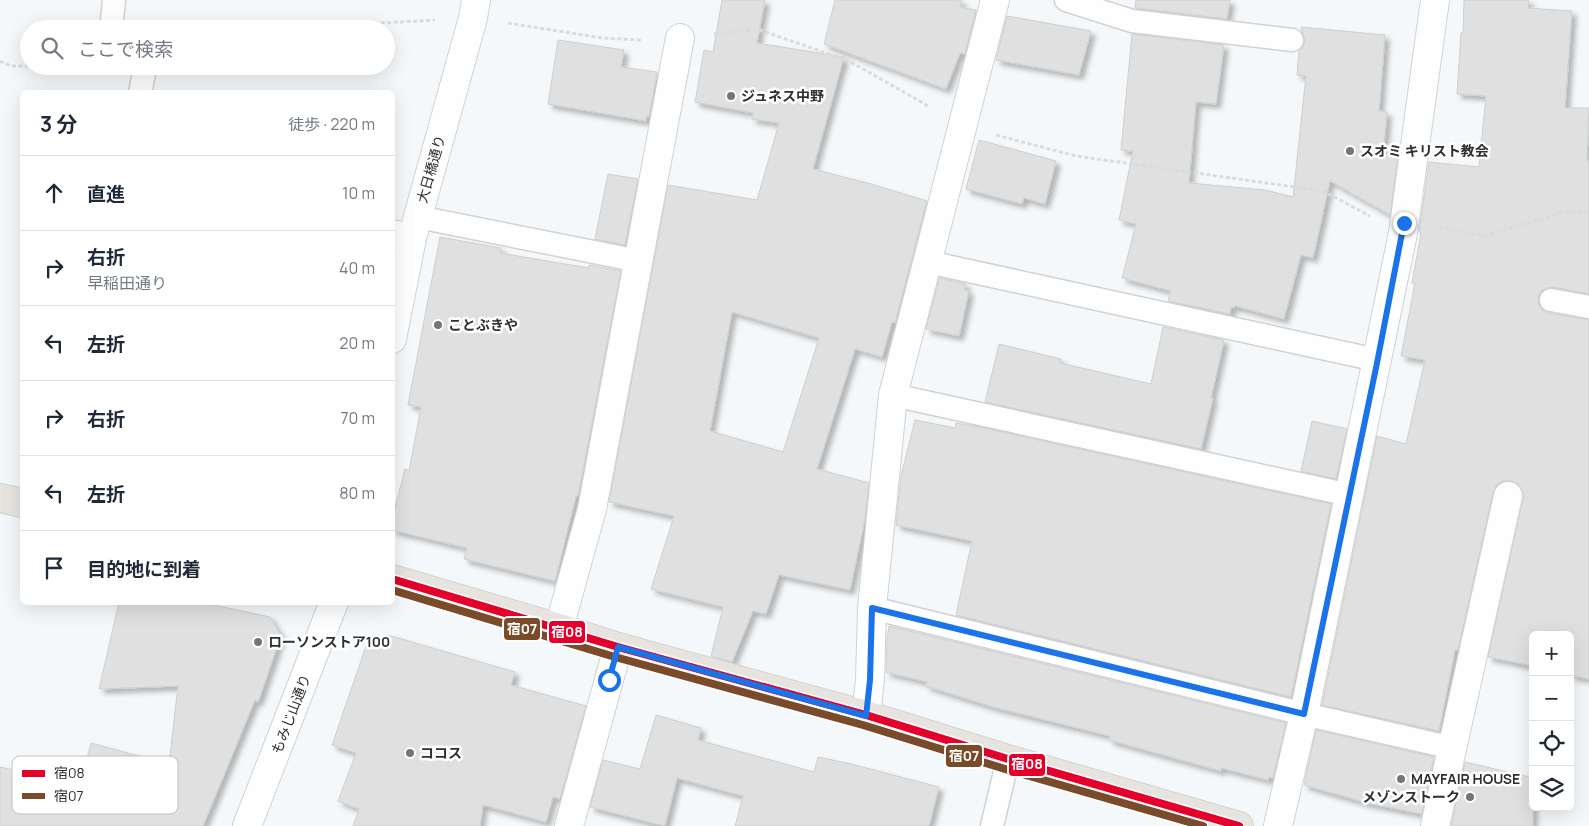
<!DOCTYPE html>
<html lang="ja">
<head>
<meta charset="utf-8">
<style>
  body { margin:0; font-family:Manrope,"Noto Sans JP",sans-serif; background:#f6f6f7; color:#1f2937 }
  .controls { position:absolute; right:15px; bottom:15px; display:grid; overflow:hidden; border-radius:8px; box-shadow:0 5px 20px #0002 }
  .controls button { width:45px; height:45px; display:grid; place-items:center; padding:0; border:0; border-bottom:1px solid #e0e1e3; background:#fff; color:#1f2937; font:25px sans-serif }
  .stop { position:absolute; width:15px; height:15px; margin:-11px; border:4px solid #1a73e8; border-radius:50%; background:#fff }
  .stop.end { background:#1a73e8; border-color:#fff; box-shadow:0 1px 5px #0008 }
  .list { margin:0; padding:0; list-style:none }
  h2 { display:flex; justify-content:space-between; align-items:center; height:65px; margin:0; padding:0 20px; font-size:21px }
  h2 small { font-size:16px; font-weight:400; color:#747a83 }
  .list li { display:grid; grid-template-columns:32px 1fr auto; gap:15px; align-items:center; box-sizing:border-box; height:75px; padding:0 20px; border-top:1px solid #e0e1e3 }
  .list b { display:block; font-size:19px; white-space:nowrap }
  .list p { margin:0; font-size:16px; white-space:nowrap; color:#747a83 }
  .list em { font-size:16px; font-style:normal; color:#747a83 }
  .icon { flex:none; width:28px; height:28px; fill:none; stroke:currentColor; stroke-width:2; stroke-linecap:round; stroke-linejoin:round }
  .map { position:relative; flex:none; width:1589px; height:826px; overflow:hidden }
  .search { position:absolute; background:#fff; box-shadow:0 5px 20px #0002; left:20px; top:20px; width:375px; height:55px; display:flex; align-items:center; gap:12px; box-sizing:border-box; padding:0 18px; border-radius:28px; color:#747a83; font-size:19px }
  .panel { position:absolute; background:#fff; box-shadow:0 5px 20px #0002; left:20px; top:90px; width:375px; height:515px; border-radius:8px }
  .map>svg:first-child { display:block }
</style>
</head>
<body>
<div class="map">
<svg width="1589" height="826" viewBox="0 0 1589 826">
  <defs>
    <filter id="shadow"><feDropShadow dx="4.5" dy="4.5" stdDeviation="2.5" flood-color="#0004"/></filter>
  </defs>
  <rect width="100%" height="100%" fill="#f5f8fa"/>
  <!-- building -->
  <g fill="#e0e0e0" stroke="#cecfcf" fill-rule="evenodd" filter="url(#shadow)">
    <path d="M722,0H765L757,43L844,57L813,169L871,184L927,201L895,323L892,322L882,357L855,349L817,469L869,483L865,519L850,590L779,575L766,614L753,611L732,662L711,656L723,607L651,589L674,516L609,502L668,185L757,200L779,123L752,119L753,113L695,102L704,50L713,52ZM732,312L819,338L783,452L710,431Z"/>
    <path d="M835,0H962L960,7L976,10L965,54L960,53L946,89L824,44Z"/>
    <path d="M1136,0H1230L1227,19L1135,8Z"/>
    <path d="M1464,0H1529L1528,8L1572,11L1565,108H1589L1587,161H1589V294L1553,287L1547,288L1541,291L1538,298L1539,305L1542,310L1548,313L1589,320V679L1570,675V635H1533V666L1488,657L1523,499V491L1518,484L1511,481H1503L1496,486L1493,493L1458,650H1455L1439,731L1322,705L1377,436L1406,444L1425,360L1401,356L1415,283H1412L1421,233L1419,232L1429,162L1479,167L1486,96L1457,94L1461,33H1463Z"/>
    <path d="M1007,16L1091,31L1079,75L996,60Z"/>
    <path d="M1301,27L1385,35L1379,111L1387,112L1383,156L1398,157L1390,215L1330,181L1313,258L1301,255L1284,319L1235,306L1234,308L1231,307L1230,314L1168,301L1171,291L1122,278L1136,224L1119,220L1133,151L1121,150L1132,34L1224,45L1216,104L1196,102L1189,183L1265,190L1293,197L1306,76L1297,75L1299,51L1303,47L1305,41Z"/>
    <path d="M558,40L624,50L621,67L657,72L649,117L647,116L646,121L548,104Z"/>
    <path d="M979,140L1056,161L1045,204L1024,198L1022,204L966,189Z"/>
    <path d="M608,174L638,179L625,245L595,239Z"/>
    <path d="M440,237L501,248L500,253L589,268V265L621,271L578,496H576L555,581L464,559L467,548L392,530V519L405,469L409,471L421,407L408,405Z"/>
    <path d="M939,278L966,284L964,290L969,291L959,336L926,329Z"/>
    <path d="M1163,327L1224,340L1211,398H1213L1201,449L985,402L999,344L1061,359L1060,363L1151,384Z"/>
    <path d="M915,420L955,428L956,423L979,427L1331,504L1291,697L956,615L972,541L896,525L901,476Z"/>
    <path d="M1312,421L1347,429L1336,479L1301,471Z"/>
    <path d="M119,602H200L270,617L281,636L258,702L255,700L203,826H0V767L80,784L91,743L169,764L178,686L99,689Z"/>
    <path d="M889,626L1286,723L1273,778L1269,777L1268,780L1221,768V771L1109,740L1110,736L993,707L926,686L927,682L886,672L887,639Z"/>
    <path d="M388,635L515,672L511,685L586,706L560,799L553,797L546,822L483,805L480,826H353L359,809L338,801L356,753L332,745L366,646Z"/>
    <path d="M656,715L701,728L698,740L814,772L818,757L851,764L939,787L929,826H735L743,796L677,778L665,826L590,807L603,760L640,769Z"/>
    <path d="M1316,730L1434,757L1422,814L1367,803L1304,785Z"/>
    <path d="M1465,762L1533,778V826H1451Z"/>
  </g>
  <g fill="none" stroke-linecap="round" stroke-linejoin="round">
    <!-- lane casing -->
    <g stroke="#d0d2d4" stroke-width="25">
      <g id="lane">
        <path d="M1066,0L1132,21L1292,40"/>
        <path d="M111,29L114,0"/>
        <path d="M140,92L144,74"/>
        <path d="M418,217L639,261"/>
        <path d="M928,262L1363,357L1377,363"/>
        <path d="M1551,300L1589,307"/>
        <path d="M893,395L1350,495"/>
        <path d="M872,608L1304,714L1453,748"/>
        <path d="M992,826L1008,759"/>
      </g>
    </g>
    <!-- street casing -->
    <g stroke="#d0d2d4" stroke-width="30">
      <g id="street">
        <path d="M392,234L412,238"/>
        <path d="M559,628L592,509L680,38"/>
        <path d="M866,715L870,680L872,608L893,395L995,0"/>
        <path d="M569,826L618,647"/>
        <path d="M1278,826L1304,714L1403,233L1435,0"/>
        <path d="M1435,826L1508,496"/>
      </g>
    </g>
    <!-- secondary casing -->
    <g stroke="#d0d2d4" stroke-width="30">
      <g id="secondary">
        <path d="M392,339L412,238L473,18L476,0"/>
        <path d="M247,826L334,602"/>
      </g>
    </g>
    <!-- primary casing -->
    <g stroke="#d1d3d4" stroke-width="30">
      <g id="primary">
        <path d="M0,498L22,503"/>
        <path d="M392,579L559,628L618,647L866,715L1008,759L1239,826"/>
      </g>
    </g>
    <!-- path -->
    <g stroke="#dbdbdb" stroke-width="3" stroke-dasharray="4 2.5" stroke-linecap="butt">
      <path d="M508,23L602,38L643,40"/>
      <path d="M336,29L346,25L435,20"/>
      <path d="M714,34L757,29L849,61L930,107"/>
      <path d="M0,61L11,66H29"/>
      <path d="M996,135L1076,156L1323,191L1370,216"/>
      <path d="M1439,228L1484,236L1564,212L1589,211"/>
    </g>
    <!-- lane -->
    <use href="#lane" stroke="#fefefe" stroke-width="22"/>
    <!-- street -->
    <use href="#street" stroke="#fefefe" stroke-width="28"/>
    <!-- secondary -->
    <use href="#secondary" stroke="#fefefe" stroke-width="28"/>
    <!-- primary -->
    <use href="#primary" stroke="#e7e4e0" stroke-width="28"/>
    <!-- bus-1 casing -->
    <g stroke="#fff" stroke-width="11">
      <path id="bus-1" d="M392,579L618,647L866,715L1008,759L1239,826"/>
    </g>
    <!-- bus-2 casing -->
    <g stroke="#fff" stroke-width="11">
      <path id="bus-2" d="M392,590L615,657L863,725L1005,769L1203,826"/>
    </g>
    <!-- bus-1 -->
    <use href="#bus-1" stroke="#e4002b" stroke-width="8"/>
    <!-- bus-2 -->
    <use href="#bus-2" stroke="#7a4b2a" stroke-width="8"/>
  </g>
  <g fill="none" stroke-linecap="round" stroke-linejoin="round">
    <!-- route -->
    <path stroke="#1a73e8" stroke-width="6" d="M609,680L618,647L866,716L870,680L872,608L1304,714L1377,363L1404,223"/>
  </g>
  <!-- markers -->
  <g fill="#737577" stroke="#fff" stroke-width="2">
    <circle cx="731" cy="96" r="5"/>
    <circle cx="1350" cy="151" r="5"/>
    <circle cx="438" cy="325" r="5"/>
    <circle cx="258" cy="642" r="5"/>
    <circle cx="410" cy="753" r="5"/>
    <circle cx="1401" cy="779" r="5"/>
    <circle cx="1470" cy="797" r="5"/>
  </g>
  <g text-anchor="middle" stroke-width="5" stroke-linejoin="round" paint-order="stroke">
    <!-- poi labels -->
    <g font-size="14" font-weight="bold" fill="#2d2f31" stroke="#fff" text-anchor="start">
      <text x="741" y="101">ジュネス中野</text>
      <text x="1360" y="156">スオミ キリスト教会</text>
      <text x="448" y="330">ことぶきや</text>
      <text x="268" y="647">ローソンストア100</text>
      <text x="420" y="758">ココス</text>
      <text x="1411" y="784">MAYFAIR HOUSE</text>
      <text x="1460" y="802" text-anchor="end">メゾンストーク</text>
    </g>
    <!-- street labels -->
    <g font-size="14" fill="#2d2f31" stroke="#fff">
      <text transform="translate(431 169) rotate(-74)" y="5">大日橋通り</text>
      <text transform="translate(291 714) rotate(-69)" y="5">もみじ山通り</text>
    </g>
  </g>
  <!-- legend -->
  <rect x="12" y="756" width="166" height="58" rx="8" fill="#fff" stroke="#c0c1c1" stroke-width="1"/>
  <rect x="22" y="770" width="23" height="7" fill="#e4002b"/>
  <rect x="22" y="793" width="23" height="6" fill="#7a4b2a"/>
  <g font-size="14" fill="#2d2f31">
    <text x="54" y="778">宿08</text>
    <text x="54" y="801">宿07</text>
  </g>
  <g stroke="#fff" stroke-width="2">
    <rect x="503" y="617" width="38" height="24" rx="5" fill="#7a4b2a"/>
    <rect x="548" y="620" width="38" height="24" rx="5" fill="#e4002b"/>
    <rect x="945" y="744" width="38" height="24" rx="5" fill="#7a4b2a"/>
    <rect x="1008" y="753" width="38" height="24" rx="5" fill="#e4002b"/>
  </g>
  <g font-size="14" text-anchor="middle" font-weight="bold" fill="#fff">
    <text x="522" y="634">宿07</text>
    <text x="567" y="637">宿08</text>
    <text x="964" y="761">宿07</text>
    <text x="1027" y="769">宿08</text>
  </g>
</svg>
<div class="controls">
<button>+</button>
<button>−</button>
<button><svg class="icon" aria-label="locate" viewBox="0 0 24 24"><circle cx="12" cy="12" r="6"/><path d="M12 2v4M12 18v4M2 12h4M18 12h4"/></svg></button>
<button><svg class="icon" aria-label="layers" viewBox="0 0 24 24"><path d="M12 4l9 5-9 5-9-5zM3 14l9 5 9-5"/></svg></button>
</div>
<div class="stop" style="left:609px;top:680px"></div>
<div class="stop end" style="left:1404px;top:223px"></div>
<div class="search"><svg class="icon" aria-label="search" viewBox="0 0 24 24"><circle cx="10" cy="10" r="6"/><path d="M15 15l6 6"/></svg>ここで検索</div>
<section class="panel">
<h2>3 分<small>徒歩 · 220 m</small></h2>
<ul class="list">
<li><svg class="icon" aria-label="ahead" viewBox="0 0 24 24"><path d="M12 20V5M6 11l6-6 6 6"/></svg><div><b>直進</b></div><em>10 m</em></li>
<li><svg class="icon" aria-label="right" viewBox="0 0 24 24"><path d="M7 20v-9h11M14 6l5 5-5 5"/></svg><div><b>右折</b><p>早稲田通り</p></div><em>40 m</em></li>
<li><svg class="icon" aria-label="left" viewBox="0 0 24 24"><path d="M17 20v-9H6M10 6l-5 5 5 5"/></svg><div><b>左折</b></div><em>20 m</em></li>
<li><svg class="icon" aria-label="right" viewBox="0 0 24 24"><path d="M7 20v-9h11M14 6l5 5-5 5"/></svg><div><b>右折</b></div><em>70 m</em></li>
<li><svg class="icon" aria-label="left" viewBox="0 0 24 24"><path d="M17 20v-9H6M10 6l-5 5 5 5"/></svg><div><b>左折</b></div><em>80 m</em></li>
<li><svg class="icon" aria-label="arrive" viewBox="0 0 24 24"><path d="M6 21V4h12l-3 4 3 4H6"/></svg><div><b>目的地に到着</b></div></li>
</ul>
</section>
</div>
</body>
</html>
